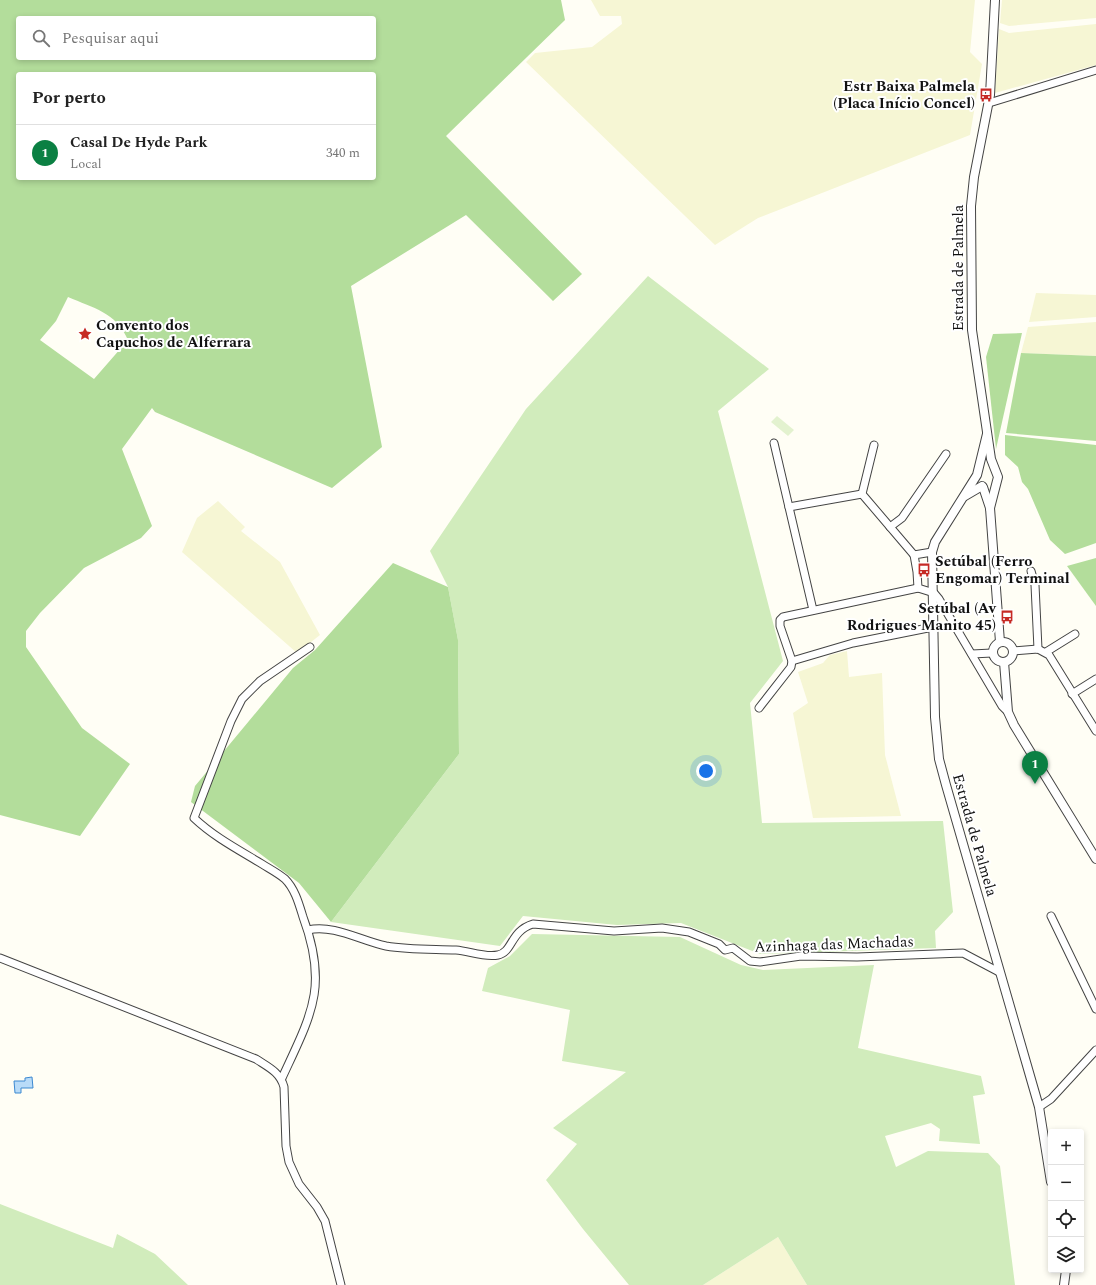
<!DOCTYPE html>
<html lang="pt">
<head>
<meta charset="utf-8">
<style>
  body { margin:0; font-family:Spectral,serif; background:#f2f2f2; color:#222 }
  .controls { position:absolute; right:12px; bottom:12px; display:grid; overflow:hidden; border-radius:4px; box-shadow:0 2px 6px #0003 }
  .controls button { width:36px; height:36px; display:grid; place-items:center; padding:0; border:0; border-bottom:1px solid #e0e0e0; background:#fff; color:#222; font:20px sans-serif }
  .you { position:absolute; left:706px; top:771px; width:14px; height:14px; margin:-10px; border:3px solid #fff; border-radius:50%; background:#1a73e8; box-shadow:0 0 0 6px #1a73e833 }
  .badge { display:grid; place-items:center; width:26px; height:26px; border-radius:50%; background:#0b8043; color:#fff; font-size:13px; font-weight:700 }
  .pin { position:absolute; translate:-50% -33px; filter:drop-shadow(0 1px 2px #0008) }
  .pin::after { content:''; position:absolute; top:21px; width:14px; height:12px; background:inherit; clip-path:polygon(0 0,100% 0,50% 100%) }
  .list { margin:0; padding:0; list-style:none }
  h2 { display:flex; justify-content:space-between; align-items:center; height:52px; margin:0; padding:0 16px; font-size:17px }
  h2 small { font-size:13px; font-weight:400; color:#767676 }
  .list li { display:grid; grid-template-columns:26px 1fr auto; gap:12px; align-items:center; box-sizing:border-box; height:56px; padding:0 16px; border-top:1px solid #e0e0e0 }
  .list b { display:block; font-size:15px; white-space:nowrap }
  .list p { margin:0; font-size:13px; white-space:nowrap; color:#767676 }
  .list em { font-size:13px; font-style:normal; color:#767676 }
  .icon { flex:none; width:22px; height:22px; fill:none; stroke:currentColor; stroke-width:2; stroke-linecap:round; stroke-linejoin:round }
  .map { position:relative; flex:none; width:1096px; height:1285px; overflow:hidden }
  .search { position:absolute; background:#fff; box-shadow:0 2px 6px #0003; left:16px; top:16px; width:360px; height:44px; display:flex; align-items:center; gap:10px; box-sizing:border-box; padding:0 14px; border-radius:4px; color:#767676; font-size:15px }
  .panel { position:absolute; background:#fff; box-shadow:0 2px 6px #0003; left:16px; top:72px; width:360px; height:108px; border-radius:4px }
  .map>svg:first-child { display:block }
</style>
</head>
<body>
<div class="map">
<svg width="1096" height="1285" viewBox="0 0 1096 1285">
  <rect width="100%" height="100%" fill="#fffef5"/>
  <!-- farmland -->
  <g fill="#f6f6d4">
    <path d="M591,0H975L970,52L982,64L970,135L758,218L715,245L526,62L535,53L592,47L622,24L621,16H600Z"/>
    <path d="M1002,0H1096V18L1009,26L1000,23Z"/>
    <path d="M1096,24V65L995,93L999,29L1009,33Z"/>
    <path d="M1036,293L1096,295V317L1029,322Z"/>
    <path d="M1096,322V356L1021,353L1028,327Z"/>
    <path d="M218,501L245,527L241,531L280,562L320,635L297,653L182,552L197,518Z"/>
    <path d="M847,651L849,677L882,673L885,755L901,816L813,818L793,713L808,703L798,672L823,663L830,655Z"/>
    <path d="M778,1237L807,1285H703Z"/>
  </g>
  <!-- green -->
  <g fill="#d1ecbc">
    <path d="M648,276L769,369L718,411L783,661L750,703L762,823L943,821L953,912L935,931L936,948L760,954L681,923L617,925L523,916L500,946L331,922L459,754L458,640L448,587L430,551L526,409Z"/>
    <path d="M532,934L680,937L741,965L763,970L874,965L858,1048L981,1076L985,1094L973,1096L980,1144L939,1141L940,1129L931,1123L885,1136L896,1167L928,1151L988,1153L1000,1166L1015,1285H807L778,1237L703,1285H629L583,1229L546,1180L577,1144L553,1128L626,1072L562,1061L570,1010L482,991L488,968L510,956Z"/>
    <path d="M0,1204L113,1248L117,1234L155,1254L188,1285H0Z"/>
  </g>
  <!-- forest -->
  <g fill="#b3dd9b" fill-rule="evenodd">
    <path d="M0,0H561L565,20L446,136L582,274L553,301L466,215L351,286L382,447L332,488L155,412L152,408L122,449L152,526L141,538L84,568L40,613L26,631V647L82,728L130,764L80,836L0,815ZM18,18H374V58H18ZM18,74H374V178H18ZM68,297C93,308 116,312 128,340L94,379L40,340L56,321Z"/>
    <path d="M1022,333L996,449L986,357L993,334Z"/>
    <path d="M1021,353L1096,356V441L1006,433Z"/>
    <path d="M1005,435L1096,445V543L1065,554L1050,540L1028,489L1022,482L1018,467L1005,455Z"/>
    <path d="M1096,558V606L1067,566Z"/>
    <path d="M393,563L448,587L458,640L459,754L331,922L299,883L191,802L195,786L293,668L315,650Z"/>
  </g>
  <!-- pitch -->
  <path fill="#e3f2cf" d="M777,416L794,430L788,436L771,422Z"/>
  <!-- water -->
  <path fill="#b8dbf8" stroke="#3d89d1" d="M32,1077L33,1088H21V1093H15L14,1081H25V1078Z"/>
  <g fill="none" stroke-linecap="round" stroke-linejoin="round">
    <!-- minor casing -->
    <g stroke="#444" stroke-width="9">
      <g id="minor">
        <path d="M989,103L1096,70"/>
        <path d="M774,443L813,610"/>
        <path d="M874,445L862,494L914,555"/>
        <path d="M789,507L862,494"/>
        <path d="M890,527L902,518L946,454"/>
        <path d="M932,552L914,555L917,572L918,588L934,593L939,599L1002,706L1008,712"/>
        <path d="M1031,571L1035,585L1038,649"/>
        <path d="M1013,651L1038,649L1049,655L1096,731"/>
        <path d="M1046,652L1075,634"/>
        <path d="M972,654L992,653"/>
        <path d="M792,661L853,643L933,627"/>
        <path d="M1072,694L1096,679"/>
        <path d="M759,708L791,667L792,661L780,626V620L783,617L918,588"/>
        <path d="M1051,916L1096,1009"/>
        <path d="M308,930C334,924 361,941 386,946C409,950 433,949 456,950C469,951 485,958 498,955C513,952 510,931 533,924L614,931L662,928L689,932L719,944L725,950L733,948L750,961L760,962L801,956L857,957L963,953L999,972"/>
        <path d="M0,958L256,1059C268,1067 280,1072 284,1087L286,1146L289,1162L299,1184L317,1207L325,1221L341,1285"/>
        <path d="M282,1078C311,1015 329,987 303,917C299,904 295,889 285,879C278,873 270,869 262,864C239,850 214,837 194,818L231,721L242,699L260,681L310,647"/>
        <path d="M1039,1107L1051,1099L1096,1050"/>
      </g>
    </g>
    <!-- tertiary casing -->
    <g stroke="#444" stroke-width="10">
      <g id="tertiary">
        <path d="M987,434L977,475L935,542L932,552L935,717L939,759L946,785L1039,1107L1051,1182"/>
        <path d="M983,487L990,508L1000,642"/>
        <path d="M965,496L982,486"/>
        <path d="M990,508L998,477L991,459L972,330L971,206L974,177L990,95L995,0"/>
        <circle cx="1003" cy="652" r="10"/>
        <path d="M1004,662L1008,712L1014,725L1096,859"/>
        <path d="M1064,1285L1066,1270"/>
      </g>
    </g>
    <!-- minor -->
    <use href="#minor" stroke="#fff" stroke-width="7"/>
    <!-- tertiary -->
    <use href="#tertiary" stroke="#fff" stroke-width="8"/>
  </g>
  <!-- icons -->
  <defs>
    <g id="bus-bare" transform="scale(1.08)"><path d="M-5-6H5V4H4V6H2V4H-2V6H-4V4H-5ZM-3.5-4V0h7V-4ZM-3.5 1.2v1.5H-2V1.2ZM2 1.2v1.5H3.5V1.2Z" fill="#c62a24" stroke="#fff" stroke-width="2.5" paint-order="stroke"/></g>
    <g id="sight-bare" transform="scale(1.08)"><path d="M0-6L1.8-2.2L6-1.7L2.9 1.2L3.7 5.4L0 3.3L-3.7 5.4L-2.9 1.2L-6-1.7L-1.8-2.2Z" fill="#c62a24" stroke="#fff" stroke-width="2.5" paint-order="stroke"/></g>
  </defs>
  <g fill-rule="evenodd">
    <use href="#bus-bare" x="986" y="95"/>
    <use href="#sight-bare" x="85" y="334"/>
    <use href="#bus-bare" x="924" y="570"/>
    <use href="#bus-bare" x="1007" y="617"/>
  </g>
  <g text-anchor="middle" stroke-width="4" stroke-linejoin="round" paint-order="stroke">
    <!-- poi labels -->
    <g font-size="15" font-weight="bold" fill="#111" stroke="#fff" text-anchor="end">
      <text x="975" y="91">Estr Baixa Palmela<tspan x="975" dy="17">(Placa Início Concel)</tspan></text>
      <text x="96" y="330" text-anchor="start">Convento dos<tspan x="96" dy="17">Capuchos de Alferrara</tspan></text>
      <text x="935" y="566" text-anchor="start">Setúbal (Ferro<tspan x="935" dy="17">Engomar) Terminal</tspan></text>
      <text x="996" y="613">Setúbal (Av<tspan x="996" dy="17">Rodrigues Manito 45)</tspan></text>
    </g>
    <!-- street labels -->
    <g font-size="15" fill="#111" stroke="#fff">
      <text transform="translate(958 268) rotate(-90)" y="5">Estrada de Palmela</text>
      <text transform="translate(975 835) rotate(74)" y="5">Estrada de Palmela</text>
      <text transform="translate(834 944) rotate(-2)" y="5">Azinhaga das Machadas</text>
    </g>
  </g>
</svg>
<div class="controls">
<button>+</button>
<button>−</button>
<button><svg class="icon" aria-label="locate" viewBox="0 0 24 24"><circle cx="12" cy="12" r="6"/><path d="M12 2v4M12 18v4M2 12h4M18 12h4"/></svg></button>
<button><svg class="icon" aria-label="layers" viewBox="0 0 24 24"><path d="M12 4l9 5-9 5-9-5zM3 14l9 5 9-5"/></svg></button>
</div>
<div class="you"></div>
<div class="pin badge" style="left:1035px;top:784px">1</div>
<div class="search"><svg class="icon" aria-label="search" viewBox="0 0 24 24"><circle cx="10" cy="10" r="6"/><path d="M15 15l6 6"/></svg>Pesquisar aqui</div>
<section class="panel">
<h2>Por perto<small></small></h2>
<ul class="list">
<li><span class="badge">1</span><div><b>Casal De Hyde Park</b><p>Local</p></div><em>340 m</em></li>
</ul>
</section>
</div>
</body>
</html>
